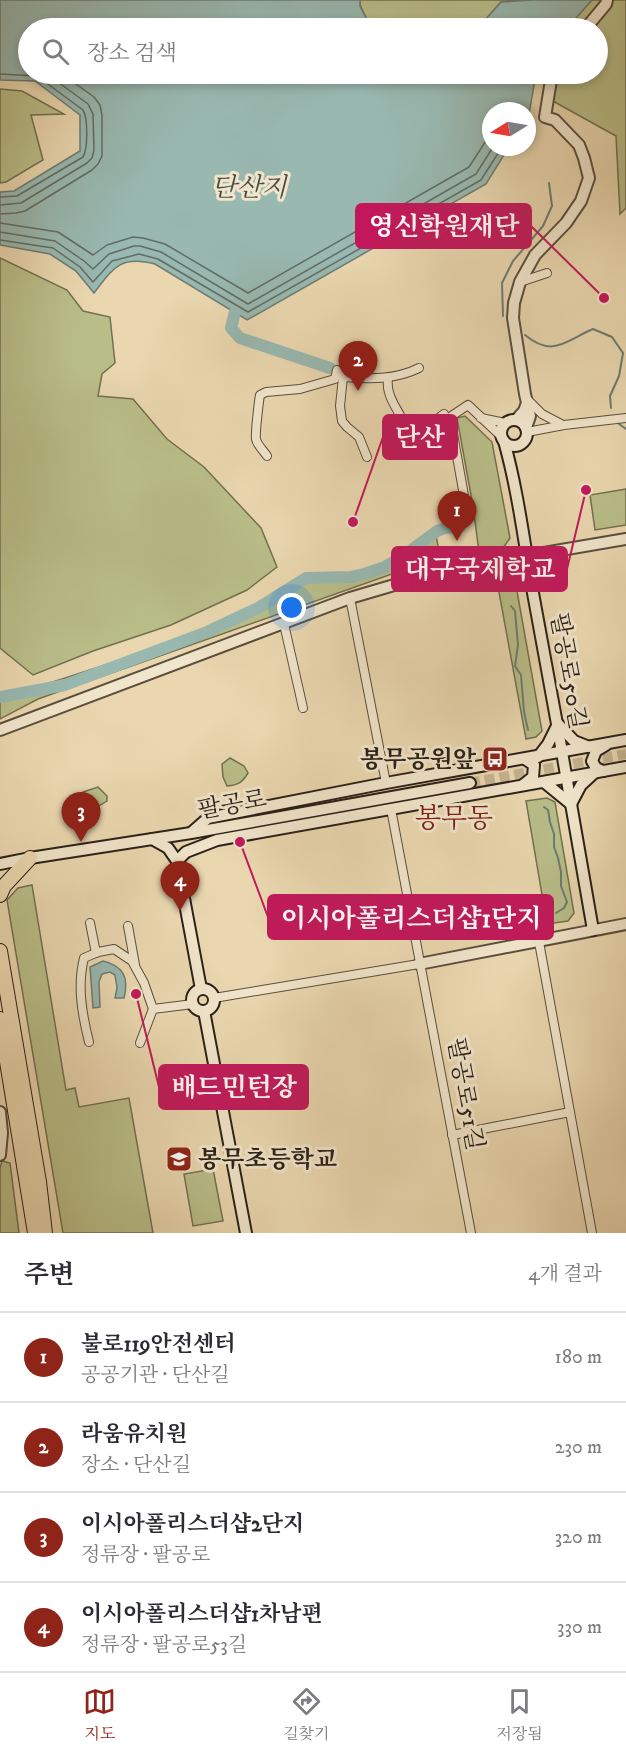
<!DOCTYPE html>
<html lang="ko">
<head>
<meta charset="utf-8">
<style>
  body { margin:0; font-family:"IM FELL DW Pica","Noto Serif KR",serif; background:#f2f2f3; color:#2b2b33 }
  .compass { position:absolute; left:482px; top:102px; width:54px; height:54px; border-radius:50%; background:#fff; box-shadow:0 3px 9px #0003; rotate:259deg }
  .you { position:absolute; left:292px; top:608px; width:21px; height:21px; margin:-15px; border:4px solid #fff; border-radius:50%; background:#1a73e8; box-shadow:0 0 0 9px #1a73e833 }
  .badge { display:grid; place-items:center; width:39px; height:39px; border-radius:50%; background:#8f2418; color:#fff; font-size:20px; font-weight:700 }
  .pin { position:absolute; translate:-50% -50px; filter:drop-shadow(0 2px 3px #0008) }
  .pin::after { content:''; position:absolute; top:32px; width:21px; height:18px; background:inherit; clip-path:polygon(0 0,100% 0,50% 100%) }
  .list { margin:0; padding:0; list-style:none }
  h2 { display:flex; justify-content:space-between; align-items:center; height:78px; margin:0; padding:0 24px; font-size:26px }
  h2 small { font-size:20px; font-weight:400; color:#7c7c81 }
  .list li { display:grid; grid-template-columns:39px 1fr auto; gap:18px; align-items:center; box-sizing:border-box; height:90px; padding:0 24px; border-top:2px solid #e1e1e2 }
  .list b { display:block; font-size:22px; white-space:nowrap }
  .list p { margin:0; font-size:20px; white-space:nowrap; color:#7c7c81 }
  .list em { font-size:20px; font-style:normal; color:#7c7c81 }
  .icon { flex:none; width:33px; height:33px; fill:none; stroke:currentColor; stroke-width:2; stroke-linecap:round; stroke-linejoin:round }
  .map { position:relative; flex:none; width:626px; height:1233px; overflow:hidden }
  .search { position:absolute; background:#fff; box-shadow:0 3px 9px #0003; left:18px; right:18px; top:18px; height:66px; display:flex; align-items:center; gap:15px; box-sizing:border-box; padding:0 21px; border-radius:33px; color:#7c7c81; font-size:22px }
  .sheet { height:438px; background:#fff }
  nav { display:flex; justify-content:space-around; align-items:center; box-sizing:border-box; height:84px; border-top:2px solid #e1e1e2; background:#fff; font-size:16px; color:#7c7c81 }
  nav a { display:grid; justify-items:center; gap:3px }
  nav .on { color:#8f2418 }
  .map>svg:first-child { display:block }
</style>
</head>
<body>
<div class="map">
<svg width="626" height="1233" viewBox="0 0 626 1233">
  <rect width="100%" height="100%" fill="#ead7af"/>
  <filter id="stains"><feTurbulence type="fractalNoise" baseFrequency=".00333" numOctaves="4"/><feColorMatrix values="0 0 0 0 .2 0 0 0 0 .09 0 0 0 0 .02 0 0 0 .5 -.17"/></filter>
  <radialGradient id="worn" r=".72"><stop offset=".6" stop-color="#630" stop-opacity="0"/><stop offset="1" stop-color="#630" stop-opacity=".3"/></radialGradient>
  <!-- green -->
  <g fill="#b9be89" stroke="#727050" stroke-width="1.5">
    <path d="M360,0H533L501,2L478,28H371L360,5Z"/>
    <path d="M592,0H626V208L620,214L616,136L551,100L555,74H598V28H567Z"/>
    <path d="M0,89L22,91L64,114L31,115L43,160L6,182L0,183Z"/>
    <path d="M0,258L67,290L83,311L110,317L115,363L102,374L98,396L133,399L167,439L204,467L261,528L277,567L247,590L171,625L93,651L33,675L0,648Z"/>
    <path d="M465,416L492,442L510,538L503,548L479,552L473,506L457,418Z"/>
    <path d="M626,489V525L595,530L590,495Z"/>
    <path d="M436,535L440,557L38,699L0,719V699L170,644L304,582L366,578L401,561Z"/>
    <path d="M507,574H512L515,580L542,731L536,737L526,739L496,576Z"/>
    <path d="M230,758L244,766L248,773C242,783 238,785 227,786L223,777L222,764Z"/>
    <path d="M98,787L107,796V801C97,808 87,812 77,804V798L83,792Z"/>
    <path d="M547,798L555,802L574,913L568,921L547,924L526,801Z"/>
    <path d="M32,885L66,1090L75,1088L79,1107L129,1098L153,1233H63L7,900L18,888Z"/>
    <path d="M2,1161L10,1163L19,1233H0V1168Z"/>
    <path d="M213,1169L223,1221L193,1226L184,1174Z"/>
  </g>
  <!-- water -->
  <g fill="#98b8b0" stroke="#6c7c73" stroke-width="1.5">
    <path d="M0,0H360V6L371,28H28V74H536L529,114L527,117V111H491V147H509L486,184L247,320L155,264C120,255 113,268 94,293L76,271L50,254L0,245V192L14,191L80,151V115L35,81L0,80Z"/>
    <path d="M533,0H592L567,28H478L501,2Z"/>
    <path d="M103,961C124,966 129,978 124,998H115L117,988L115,975L110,972L102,974L99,982L100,1007L93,1008L90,967Z"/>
  </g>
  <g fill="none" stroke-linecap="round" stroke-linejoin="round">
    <!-- shore -->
    <g stroke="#616c64" stroke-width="1.5">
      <path d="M0,74L37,76L83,110C88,118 88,149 83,157L17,196L0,197"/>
      <path d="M0,205L21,203L87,163L92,158L94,150L93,114L88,104L47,74"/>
      <path d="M0,214L16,213L25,211L92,170L98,164L102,156V115L100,105L94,97L62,74"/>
      <path d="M0,223L58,232L93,255L107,245L133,237L143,238L165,244L248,293L469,167L491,133"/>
      <path d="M0,232L55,241L84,261L93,269L109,254L134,246H140L161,252L248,304L476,174L493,147"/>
      <path d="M0,240L53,248L80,267L93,282L112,261L139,254L158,259L248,312L481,180L502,147"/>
    </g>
    <!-- stream -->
    <g stroke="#6c7c73" stroke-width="2">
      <path d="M503,316L502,283L513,261L543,226L552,206L549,183"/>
      <path d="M525,335C553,358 565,341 593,329L612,337L623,353L619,376L610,396L611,408"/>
      <path d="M619,424L626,429"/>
      <path d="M511,606L515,611L518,645L515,666L521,675L524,712L528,730"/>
      <path d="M544,807L548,810L550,822L554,834V847L558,858L561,872V886L567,902L564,908L556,913"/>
    </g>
    <!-- river -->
    <g stroke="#98b8b0" stroke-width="12">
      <path d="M235,312L231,328L240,338L330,368"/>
      <path d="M0,697L65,685L207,632L258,608L306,578L351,577L364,574L385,567L402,557L437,531L445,528L460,527"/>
    </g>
    <!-- secondary-tunnel -->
    <path stroke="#c4b391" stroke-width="10" stroke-dasharray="10 5" stroke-linecap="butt" d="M470,783L626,754"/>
    <!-- minor casing -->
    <g stroke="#5a4e3e" stroke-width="10">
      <g id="minor">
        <path d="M520,282L547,273"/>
        <path d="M343,377L340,406L342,421L347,427L359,437L367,457"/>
        <path d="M388,378C386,392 393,403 400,415"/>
        <path d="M527,399L542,414L563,425"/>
        <path d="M481,418L505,423"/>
        <path d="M527,432L564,425L626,418"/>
        <path d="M415,452L413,437L444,414"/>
        <path d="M267,456C264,451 257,445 256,439C255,434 259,400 260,395L266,392L300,389L335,379L337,370L343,377C370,379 395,380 419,368"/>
        <path d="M468,518L450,417L468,405L502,437"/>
        <path d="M350,598L386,783"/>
        <path d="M284,624L303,708"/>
        <path d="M391,809L471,1233"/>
        <path d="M90,923L96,953"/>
        <path d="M128,926L135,965"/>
        <path d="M539,942L592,1233"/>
        <path d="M214,998L419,964"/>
        <path d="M89,1042C82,1014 77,986 84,958L98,952L114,949L132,961L144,983L153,1009"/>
        <path d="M140,1043L153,1009L193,1004"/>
        <path d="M452,1135L570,1112"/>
      </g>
    </g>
    <!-- tertiary casing -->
    <g stroke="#5a4e3e" stroke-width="14">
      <g id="tertiary">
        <path d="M586,28L606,4L607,0"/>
        <path d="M516,420L524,411L527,403"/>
        <path d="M526,428L530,416L525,394L513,318L514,303L520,282L535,255L566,223L581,201L589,178L584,158L579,145L555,120L545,117L552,74"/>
        <path d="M0,730L350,598L418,578L526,556L626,539"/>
        <path d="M419,964L626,924"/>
        <path d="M0,1112L2,1133L0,1155"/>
      </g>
    </g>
    <!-- secondary casing -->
    <g stroke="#2a2118" stroke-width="14">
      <g id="secondary">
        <circle cx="514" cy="433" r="13"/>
        <path d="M504,441C518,491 524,542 533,593C554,705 574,818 593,930"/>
        <path d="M538,757L548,744L558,724L574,741L589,747"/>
        <path d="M603,771L596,768L592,761L596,751L606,745"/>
        <path d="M544,782L571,804L581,785L594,773"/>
        <path d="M523,785L533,777L534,765L525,759"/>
        <path d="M192,832L208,818L386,783L626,740"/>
        <path d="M152,839L168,848L177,861L201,989"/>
        <path d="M177,861L186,852L217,840L626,767"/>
        <path d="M0,864L30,858L191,833L470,783"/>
        <circle cx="203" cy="1000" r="11"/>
        <path d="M204,1011L246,1233"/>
      </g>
    </g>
    <!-- trunk casing -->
    <g stroke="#2a2118" stroke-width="16">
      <g id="trunk">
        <path d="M0,895L4,886L30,858"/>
        <path d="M0,951L39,1182L45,1233"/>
        <path d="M0,1019L35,1233"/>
      </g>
    </g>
    <!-- minor -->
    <use href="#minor" stroke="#f1e5cb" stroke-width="8"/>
    <!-- tertiary -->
    <use href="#tertiary" stroke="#f1e5cb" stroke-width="10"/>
    <!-- secondary -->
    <use href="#secondary" stroke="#f1e5cb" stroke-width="10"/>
    <!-- trunk -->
    <use href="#trunk" stroke="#ead7af" stroke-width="14"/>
  </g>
  <!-- icons -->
  <defs>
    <g id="bus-square" transform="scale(1.35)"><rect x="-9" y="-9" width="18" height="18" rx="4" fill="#8f2418" stroke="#f1e5cb"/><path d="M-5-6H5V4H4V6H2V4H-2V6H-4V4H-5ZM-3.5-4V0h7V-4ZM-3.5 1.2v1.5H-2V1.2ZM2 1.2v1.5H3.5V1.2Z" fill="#fff"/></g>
    <g id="school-square" transform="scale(1.35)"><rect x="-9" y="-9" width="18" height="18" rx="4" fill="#8f2418" stroke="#f1e5cb"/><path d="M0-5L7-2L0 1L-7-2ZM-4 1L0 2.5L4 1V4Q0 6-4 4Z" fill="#fff"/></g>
  </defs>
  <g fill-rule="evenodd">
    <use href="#bus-square" x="495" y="759"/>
    <use href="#school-square" x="179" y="1159"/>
  </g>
  <g text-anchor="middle" stroke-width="6" stroke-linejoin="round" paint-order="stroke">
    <!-- street labels -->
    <g font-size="24" fill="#2a2118" stroke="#f1e5cb">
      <text transform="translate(569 671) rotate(80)" y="8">팔공로50길</text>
      <text transform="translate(232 804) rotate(-10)" y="8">팔공로</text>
      <text transform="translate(466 1094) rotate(80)" y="8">팔공로51길</text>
    </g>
    <!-- poi labels -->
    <g font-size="24" font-weight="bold" fill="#2a2118" stroke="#f1e5cb" text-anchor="end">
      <text x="476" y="767">봉무공원앞</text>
      <text x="198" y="1167" text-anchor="start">봉무초등학교</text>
    </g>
    <!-- water labels -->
    <g font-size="26" font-style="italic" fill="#4b4e46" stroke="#f1e5cb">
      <text x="249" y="196">단산지</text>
    </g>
    <!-- quarter labels -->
    <g font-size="27" fill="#7a1f14" stroke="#f1e5cb">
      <text x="454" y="827">봉무동</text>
    </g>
  </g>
  <!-- callouts -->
  <path fill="none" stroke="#c2185b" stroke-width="2" d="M604 298L531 226M353 522L383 437M586 490L567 569M240 842L268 917M136 994L159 1087"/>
  <g fill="#c2185b" stroke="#f1e5cb" stroke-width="2">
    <circle cx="604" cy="298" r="6"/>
    <circle cx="353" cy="522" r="6"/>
    <circle cx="586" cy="490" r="6"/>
    <circle cx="240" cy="842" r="6"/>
    <circle cx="136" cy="994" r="6"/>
  </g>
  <g fill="#c2185b" stroke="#c2185b" stroke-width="2">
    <rect x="356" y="204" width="175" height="44" rx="6"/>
    <rect x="383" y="415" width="74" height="44" rx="6"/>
    <rect x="392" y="547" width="175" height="44" rx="6"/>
    <rect x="268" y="895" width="285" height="44" rx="6"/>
    <rect x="159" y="1065" width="149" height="44" rx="6"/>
  </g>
  <g font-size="26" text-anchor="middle" font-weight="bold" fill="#fff">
    <text x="444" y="235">영신학원재단</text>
    <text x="420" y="446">단산</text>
    <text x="480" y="578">대구국제학교</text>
    <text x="411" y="927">이시아폴리스더샵1단지</text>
    <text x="234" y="1096">배드민턴장</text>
  </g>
  <rect width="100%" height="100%" filter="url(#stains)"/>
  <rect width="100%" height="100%" fill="url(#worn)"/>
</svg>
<svg class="compass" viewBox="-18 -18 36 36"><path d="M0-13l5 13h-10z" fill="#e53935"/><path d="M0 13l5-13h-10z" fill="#7c7c81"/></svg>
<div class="you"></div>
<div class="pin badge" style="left:457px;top:541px">1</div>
<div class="pin badge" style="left:358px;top:391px">2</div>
<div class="pin badge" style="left:81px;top:842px">3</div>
<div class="pin badge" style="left:180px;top:911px">4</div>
<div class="search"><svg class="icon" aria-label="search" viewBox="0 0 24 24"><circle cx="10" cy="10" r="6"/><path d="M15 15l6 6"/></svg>장소 검색</div>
</div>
<section class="sheet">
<h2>주변<small>4개 결과</small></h2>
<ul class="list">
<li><span class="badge">1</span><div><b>불로119안전센터</b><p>공공기관 · 단산길</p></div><em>180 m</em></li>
<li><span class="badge">2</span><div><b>라움유치원</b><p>장소 · 단산길</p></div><em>230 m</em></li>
<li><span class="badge">3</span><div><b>이시아폴리스더샵2단지</b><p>정류장 · 팔공로</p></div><em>320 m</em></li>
<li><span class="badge">4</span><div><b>이시아폴리스더샵1차남편</b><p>정류장 · 팔공로53길</p></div><em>330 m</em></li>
</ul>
</section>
<nav>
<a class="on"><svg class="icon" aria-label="map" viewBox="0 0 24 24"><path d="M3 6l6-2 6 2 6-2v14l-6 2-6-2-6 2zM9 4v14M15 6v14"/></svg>지도</a>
<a><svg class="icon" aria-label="directions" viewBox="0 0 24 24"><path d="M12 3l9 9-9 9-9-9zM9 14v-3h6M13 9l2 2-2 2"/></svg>길찾기</a>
<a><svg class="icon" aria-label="saved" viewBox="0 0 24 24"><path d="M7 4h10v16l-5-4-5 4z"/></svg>저장됨</a>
</nav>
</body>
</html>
